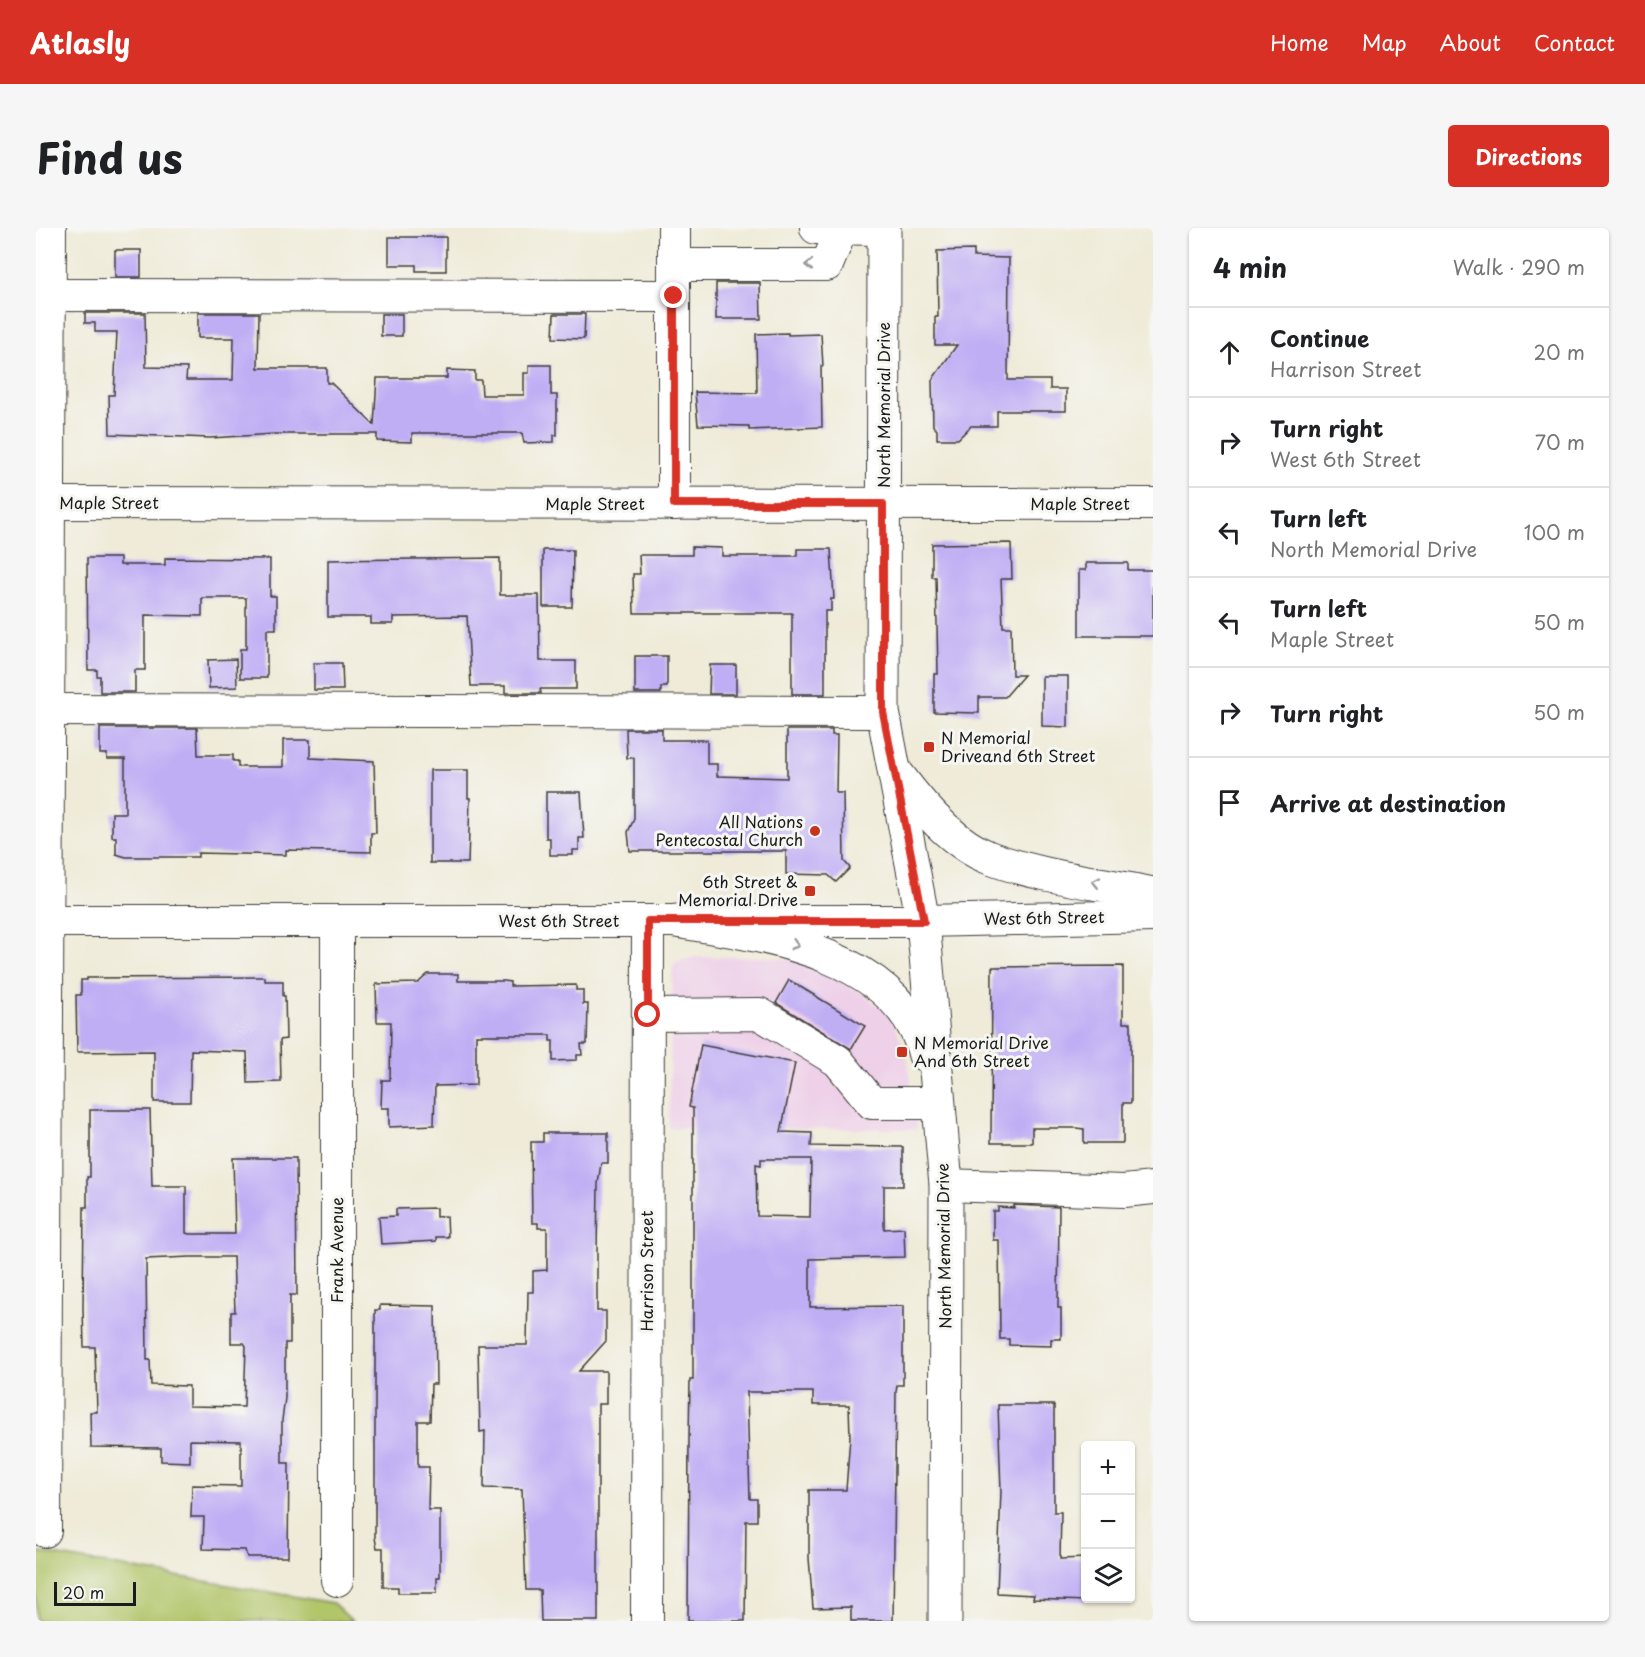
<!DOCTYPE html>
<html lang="en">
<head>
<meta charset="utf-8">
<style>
  body { margin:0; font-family:"Playpen Sans",sans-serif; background:#f6f6f6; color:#202124 }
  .controls { position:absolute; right:18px; bottom:18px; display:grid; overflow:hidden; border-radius:6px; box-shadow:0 2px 4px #0004 }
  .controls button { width:54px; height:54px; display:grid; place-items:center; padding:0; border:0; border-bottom:2px solid #e0e0e0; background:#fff; color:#202124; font:30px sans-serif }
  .scale { position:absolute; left:18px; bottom:15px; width:82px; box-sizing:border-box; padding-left:6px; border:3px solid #1c1c1c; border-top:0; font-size:16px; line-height:21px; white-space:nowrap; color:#1c1c1c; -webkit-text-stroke:4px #f6f6f2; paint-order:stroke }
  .stop { position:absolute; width:18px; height:18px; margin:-14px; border:4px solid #d93025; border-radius:50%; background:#fff }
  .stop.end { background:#d93025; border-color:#fff; box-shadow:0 2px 6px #0008 }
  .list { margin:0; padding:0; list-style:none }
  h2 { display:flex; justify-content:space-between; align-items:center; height:78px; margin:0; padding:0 24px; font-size:26px }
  h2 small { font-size:20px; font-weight:400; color:#757577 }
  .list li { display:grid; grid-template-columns:39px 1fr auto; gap:18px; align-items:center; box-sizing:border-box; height:90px; padding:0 24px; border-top:2px solid #e0e0e0 }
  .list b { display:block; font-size:22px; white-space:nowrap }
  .list p { margin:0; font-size:20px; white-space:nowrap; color:#757577 }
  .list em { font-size:20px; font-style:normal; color:#757577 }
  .icon { flex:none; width:33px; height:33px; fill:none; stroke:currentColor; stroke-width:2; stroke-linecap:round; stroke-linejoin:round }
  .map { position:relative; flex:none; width:1117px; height:1393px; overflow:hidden; border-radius:6px }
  header { display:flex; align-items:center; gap:36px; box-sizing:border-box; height:84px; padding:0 30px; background:#d93025; color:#fff }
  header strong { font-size:28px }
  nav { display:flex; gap:33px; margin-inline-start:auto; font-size:21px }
  .intro { display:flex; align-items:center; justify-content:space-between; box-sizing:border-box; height:144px; padding:0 36px }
  h1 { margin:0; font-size:42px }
  .button { padding:15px 27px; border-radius:6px; background:#d93025; color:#fff; font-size:21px; font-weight:700 }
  main { display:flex; gap:36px; padding:0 36px }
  aside { flex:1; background:#fff; border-radius:6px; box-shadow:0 2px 4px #0004 }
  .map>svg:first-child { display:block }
</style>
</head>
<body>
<header>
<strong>Atlasly</strong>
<nav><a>Home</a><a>Map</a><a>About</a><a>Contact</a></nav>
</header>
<div class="intro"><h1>Find us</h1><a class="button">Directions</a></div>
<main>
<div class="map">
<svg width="1117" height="1393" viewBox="0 0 1117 1393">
  <rect width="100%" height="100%" fill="#f6f6f2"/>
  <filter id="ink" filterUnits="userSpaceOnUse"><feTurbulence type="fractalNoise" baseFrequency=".0167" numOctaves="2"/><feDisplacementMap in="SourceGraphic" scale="12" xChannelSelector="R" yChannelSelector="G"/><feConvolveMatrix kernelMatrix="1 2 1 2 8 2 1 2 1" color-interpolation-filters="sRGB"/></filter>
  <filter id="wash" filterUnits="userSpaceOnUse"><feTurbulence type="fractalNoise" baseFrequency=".008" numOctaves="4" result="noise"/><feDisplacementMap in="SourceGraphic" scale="24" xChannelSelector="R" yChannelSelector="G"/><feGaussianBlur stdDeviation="1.35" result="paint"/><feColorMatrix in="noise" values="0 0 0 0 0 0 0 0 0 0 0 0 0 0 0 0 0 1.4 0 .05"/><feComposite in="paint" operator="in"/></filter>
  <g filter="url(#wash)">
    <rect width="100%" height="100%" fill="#efebd8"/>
    <!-- built -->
    <path fill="#eed0e8" d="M658,729H729L784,734L856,788L872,832L881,901L633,900L636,744L638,737L643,733Z"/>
    <!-- green -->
    <path fill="#b1c569" stroke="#667042" stroke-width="1.5" d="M0,1324L297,1375L316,1393H0Z"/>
    <g id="blocks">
      <!-- building -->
      <g fill="#c0aef4" fill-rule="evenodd">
        <path d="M353,9H410V43H380V37H353Z"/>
        <rect x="79" y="22" width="26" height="27"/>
        <path d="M938,22V29L973,30L972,152H1014V161H1030V183H961V198H935L922,211H901V202L897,198L896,152L921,117H899V89H902L901,23Z"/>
        <path d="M680,55H724L725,91H680Z"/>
        <path d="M49,85H109L110,139L151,140L150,152H197L198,110H162V85H223L222,140H291V155H295L338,197L341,150H411V142L439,143V152H445L446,167H488V145H493V137H515V167H521V207H518V214L488,215L486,205H376V214L341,213V206H238L174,210L74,206L73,167H78L81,104H59V95H49Z"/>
        <rect x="345" y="86" width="21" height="22"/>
        <path d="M518,86H549L548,111L517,110Z"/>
        <path d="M752,105V107L785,106L787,138H785L786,199L713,202V198L662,197L659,164L721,165L720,106Z"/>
        <path d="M975,315L976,351H965L967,399H975L976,447H988L969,469H943V485L898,484V446H902L900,349H896V316Z"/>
        <path d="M656,319L686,320V328H761V321H795L798,371H795V383H789V466H756V385H598L597,346H604L603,327H656Z"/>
        <path d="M507,322H537L536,379H507Z"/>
        <path d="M51,330H84V337H129V330L234,331V368H240V401H231V450H204V421H210V370H166V388L109,387V442H99V464H64V448H61V442H52Z"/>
        <path d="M464,330V367H503L504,433H540V461H504L505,465H469V458H435L431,388L357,389V396H335V389H292V332Z"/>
        <path d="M1050,335H1092V342H1117V408H1043V342H1050Z"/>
        <path d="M599,428H631V459H625V465H599Z"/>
        <path d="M200,431L201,459L173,460L172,432Z"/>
        <path d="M278,435H306L307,462H278Z"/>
        <path d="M674,437H700V466H673Z"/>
        <path d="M1006,448H1032V499L1006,498Z"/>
        <path d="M64,500H161L162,527H197V533H202V539H247V512H274V530L338,533L340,605H335V624L250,622V627L162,625V629H90L80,626V609H76V585H89V531H71V526H64Z"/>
        <path d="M590,501H626V512H671V536H681V548L751,550V502H796V507H801L800,565H807L808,633L814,640L800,654L792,647L750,646V623H594L592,604L598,591V530H591Z"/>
        <path d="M394,542H432V570H434L432,635H394Z"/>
        <path d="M510,564H545L548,610H543V622H537V627H514V610H510Z"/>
        <path d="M1087,738V795H1095V875H1087V915H1048V901L1040,900H996V915H955L956,739Z"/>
        <path d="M392,746H422V753H468L474,754V758L540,757V762H547V776H552L551,816H545L546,827H541V832L517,833V813H514V807H440V857L399,858L398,897L353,899V880H345L346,852H354L355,794H341L340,756L382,755Z"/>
        <path d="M229,749V753H247V768H249L250,811L244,812L245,854L212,855L211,824L155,822L154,874H118V823L41,824L40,767H45V752H51V750Z"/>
        <path d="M753,752L829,798L815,821L740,775Z"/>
        <path d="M665,817L759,835L745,904L776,905L775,918L867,919V958H848V1001L868,1000L869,1029L774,1031V1079L867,1078V1157H861L860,1164L857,1393H815V1379L777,1380L773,1330V1262H810L814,1209L813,1177H777V1164H711L714,1271H721V1293H710L709,1393H652L653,1210L654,1152H657V880L653,879ZM725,931H775L774,989L721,988L720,936L725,937Z"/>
        <path d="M54,882H114L116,958H150V1005L153,1006H199L197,930H260L261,1067H254V1115H249V1170L246,1192V1235H253L252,1329H211L209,1322L167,1321L168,1289H155L156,1257L205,1258V1213L154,1212V1234L125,1233V1220L55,1219L54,1184H61L59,1119H48L47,1080L48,979H51V949H54ZM154,1029H197L199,1084H195V1115H208L210,1118L208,1179L153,1178V1158L115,1157L114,1132H111L110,1031Z"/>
        <path d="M507,905H572V935H565L562,956L561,1025V1083H570V1113L543,1143H570V1176H562V1393H505L504,1362H490L486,1261L448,1260L449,1203L444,1204L442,1117H491L492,1064H497V1043L511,1042V1000H502V995H496L495,914H507Z"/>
        <path d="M978,977L1023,979L1022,1080H1025V1111H1015V1118L973,1117V1111H964L963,1012H957V983H962V979L978,980Z"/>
        <path d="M400,980V989L411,988L412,1009H400V1013L345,1016L343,989L360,988V981Z"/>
        <path d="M344,1077L399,1078L400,1156H395L394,1193H382V1239H393L392,1282H404V1349H401V1365H362V1359H347V1320H341L339,1310V1082H344Z"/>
        <path d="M962,1177H1018V1284H1025L1024,1331L1050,1330V1373L997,1371L998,1367L961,1365L965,1263Z"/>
      </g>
    </g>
  </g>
  <g filter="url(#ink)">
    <use href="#blocks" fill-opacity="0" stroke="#3c3b38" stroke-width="1.5"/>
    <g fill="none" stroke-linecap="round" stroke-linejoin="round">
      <!-- minor casing -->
      <g stroke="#3c3b38" stroke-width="34">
        <g id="minor">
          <path d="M780,0L848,1"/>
          <path d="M638,37H791L806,0"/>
          <path d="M0,67L638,68"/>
          <path d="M0,275L1117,276"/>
          <path d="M638,276V0"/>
          <path d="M0,482L847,484"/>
          <path d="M0,693H887L1117,688"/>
          <path d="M301,693V1352"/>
          <path d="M612,787L724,786L802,833L836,875H901"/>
          <path d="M910,957L1088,963L1117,960"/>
          <path d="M9,1303L14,0"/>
          <path d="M611,1393L612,693"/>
        </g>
      </g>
      <!-- major casing -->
      <g stroke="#3c3b38" stroke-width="35">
        <g id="major">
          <path d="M848,0L847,484L887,693L910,957L909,1393"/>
          <path d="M862,547C885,578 917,616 954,630C1005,649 1064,655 1117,666"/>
          <path d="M640,693C727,707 864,725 889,827"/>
        </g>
      </g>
      <!-- minor -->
      <use href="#minor" stroke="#fff" stroke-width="32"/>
      <!-- major -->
      <use href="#major" stroke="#fff" stroke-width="33"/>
    </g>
    <!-- one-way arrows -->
    <defs><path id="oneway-chevron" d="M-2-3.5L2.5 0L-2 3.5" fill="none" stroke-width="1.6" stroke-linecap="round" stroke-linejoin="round" transform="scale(1.5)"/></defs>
    <g stroke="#999">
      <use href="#oneway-chevron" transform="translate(773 37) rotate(180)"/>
      <use href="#oneway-chevron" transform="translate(1060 654) rotate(-168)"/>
      <use href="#oneway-chevron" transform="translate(759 717) rotate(16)"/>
    </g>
  </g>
  <g fill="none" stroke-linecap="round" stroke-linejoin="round" filter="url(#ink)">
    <!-- route -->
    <path stroke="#d93025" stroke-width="8" d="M612,787V693H888L847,484V276H638V68"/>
  </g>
  <!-- markers -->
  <g fill="#c8321e" stroke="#f6f6f2" stroke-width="2">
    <rect x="887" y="513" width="12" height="12" rx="3"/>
    <circle cx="779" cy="603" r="6"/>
    <rect x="768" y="657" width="12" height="12" rx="3"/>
    <rect x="860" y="818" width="12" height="12" rx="3"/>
  </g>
  <g text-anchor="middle" stroke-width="6" stroke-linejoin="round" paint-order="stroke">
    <!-- street labels -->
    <g font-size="16" fill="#1c1c1c" stroke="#f6f6f2">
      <text transform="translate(848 177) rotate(-90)" y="6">North Memorial Drive</text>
      <text x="73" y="281">Maple Street</text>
      <text x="559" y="282">Maple Street</text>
      <text x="1044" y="282">Maple Street</text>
      <text transform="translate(1008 690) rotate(-1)" y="6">West 6th Street</text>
      <text x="523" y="699">West 6th Street</text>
      <text transform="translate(908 1018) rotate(-91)" y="6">North Memorial Drive</text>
      <text transform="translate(301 1022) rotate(-90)" y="6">Frank Avenue</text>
      <text transform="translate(611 1043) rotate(-90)" y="6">Harrison Street</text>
    </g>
    <!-- poi labels -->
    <g font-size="16" fill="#1c1c1c" stroke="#f6f6f2" text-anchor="start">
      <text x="905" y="516">N Memorial<tspan x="905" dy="18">Driveand 6th Street</tspan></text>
      <text x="767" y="600" text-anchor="end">All Nations<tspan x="767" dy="18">Pentecostal Church</tspan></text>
      <text x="762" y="660" text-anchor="end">6th Street &amp;<tspan x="762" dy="18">Memorial Drive</tspan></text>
      <text x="878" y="821">N Memorial Drive<tspan x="878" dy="18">And 6th Street</tspan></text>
    </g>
  </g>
</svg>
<div class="controls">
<button>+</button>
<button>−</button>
<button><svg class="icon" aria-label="layers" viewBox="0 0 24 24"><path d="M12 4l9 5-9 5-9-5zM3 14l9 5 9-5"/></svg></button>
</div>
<div class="scale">20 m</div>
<div class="stop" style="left:612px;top:787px"></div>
<div class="stop end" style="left:638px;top:68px"></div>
</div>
<aside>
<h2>4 min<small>Walk · 290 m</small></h2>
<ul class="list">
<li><svg class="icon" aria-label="ahead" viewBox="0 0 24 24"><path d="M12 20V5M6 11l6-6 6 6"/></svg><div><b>Continue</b><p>Harrison Street</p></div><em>20 m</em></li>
<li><svg class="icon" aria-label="right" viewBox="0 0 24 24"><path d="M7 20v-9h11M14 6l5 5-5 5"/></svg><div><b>Turn right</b><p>West 6th Street</p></div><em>70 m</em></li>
<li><svg class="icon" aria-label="left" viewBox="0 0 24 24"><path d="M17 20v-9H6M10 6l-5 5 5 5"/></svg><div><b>Turn left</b><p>North Memorial Drive</p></div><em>100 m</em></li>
<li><svg class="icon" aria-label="left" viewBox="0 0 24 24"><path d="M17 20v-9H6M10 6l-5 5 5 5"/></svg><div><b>Turn left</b><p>Maple Street</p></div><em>50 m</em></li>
<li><svg class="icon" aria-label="right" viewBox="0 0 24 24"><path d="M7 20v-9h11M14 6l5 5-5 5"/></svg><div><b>Turn right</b></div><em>50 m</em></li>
<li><svg class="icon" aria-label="arrive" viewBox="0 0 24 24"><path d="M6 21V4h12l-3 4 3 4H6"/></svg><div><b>Arrive at destination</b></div></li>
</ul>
</aside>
</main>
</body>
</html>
